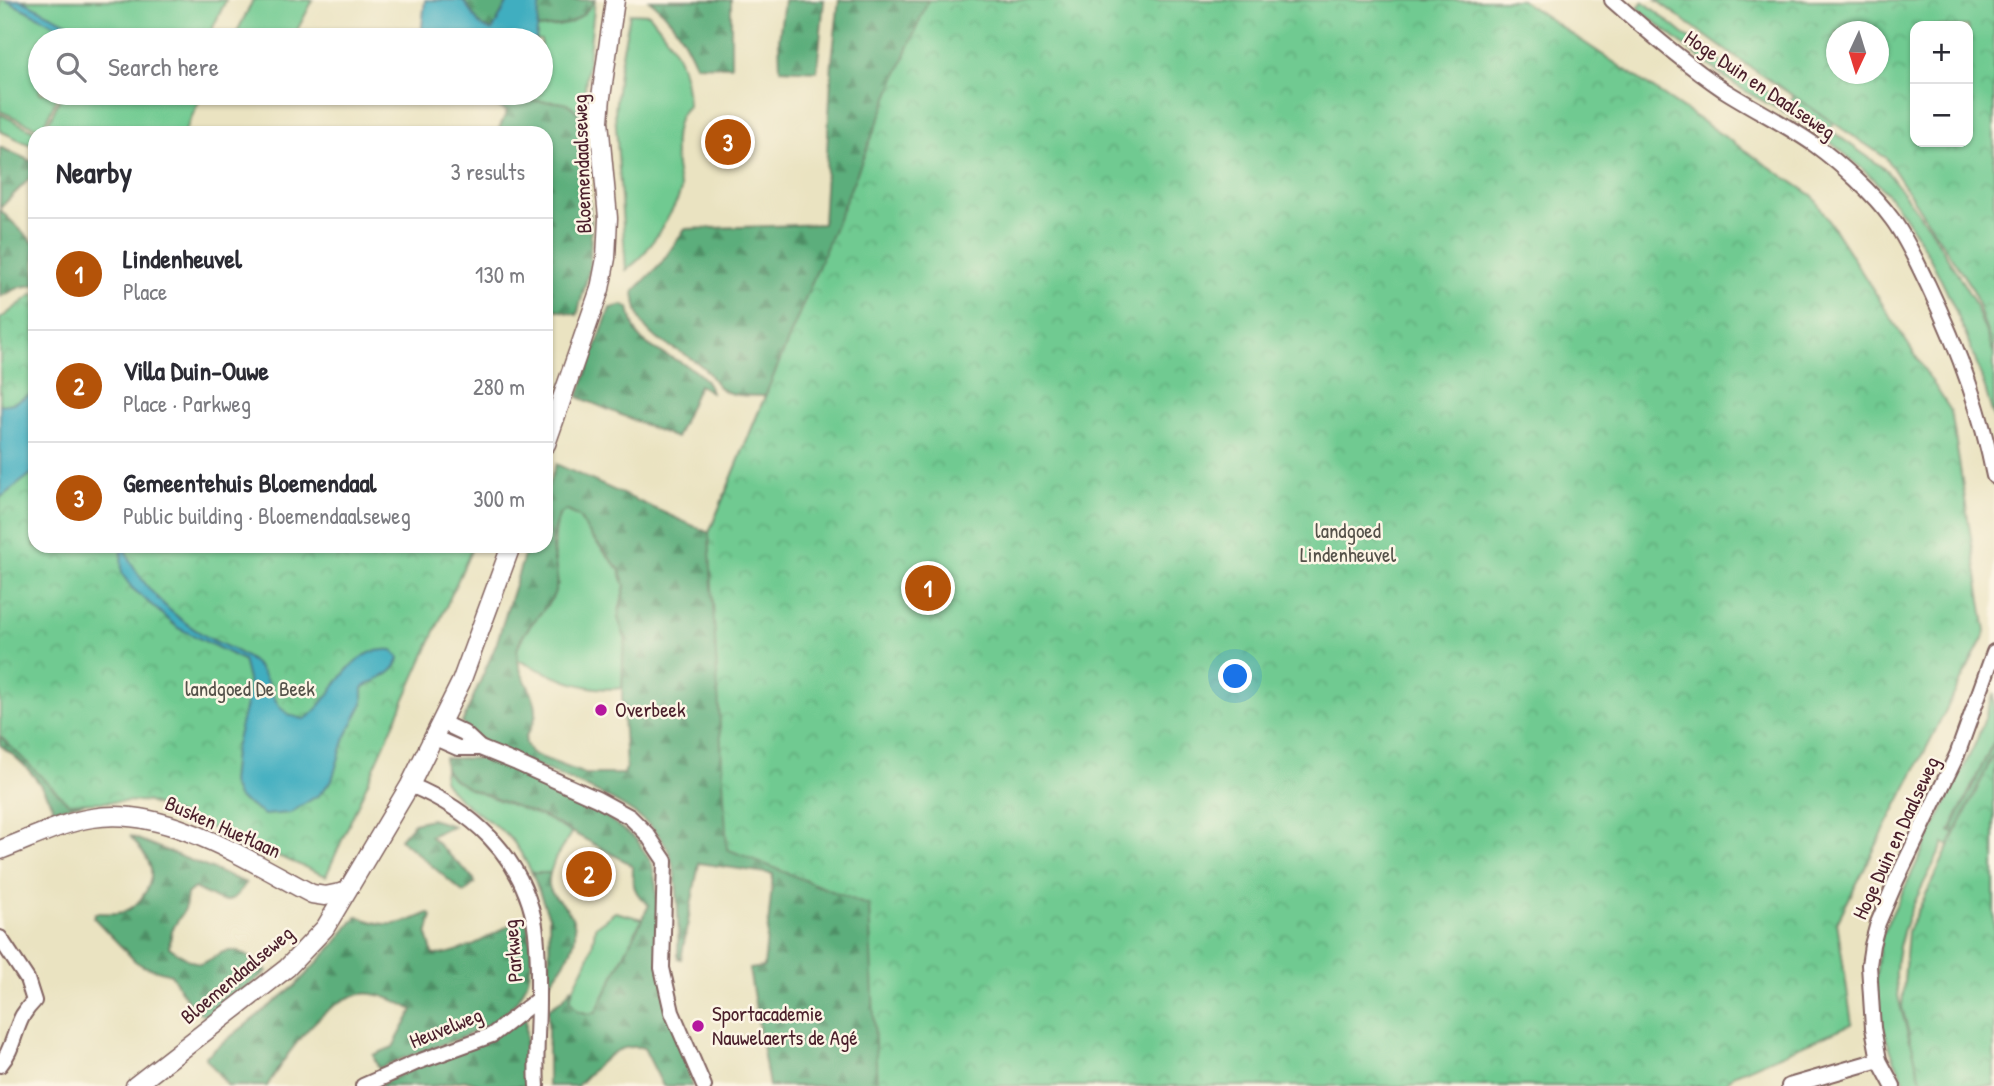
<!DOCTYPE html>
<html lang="en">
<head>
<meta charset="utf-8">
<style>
  body { margin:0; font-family:"Patrick Hand",sans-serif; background:#f2f2f3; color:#2b2b33 }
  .controls { position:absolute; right:21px; top:21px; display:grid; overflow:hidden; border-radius:14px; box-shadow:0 2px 5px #0004 }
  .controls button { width:63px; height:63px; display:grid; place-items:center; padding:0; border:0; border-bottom:2px solid #e1e1e2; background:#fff; color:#2b2b33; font:35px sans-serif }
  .compass { position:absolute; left:1826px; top:21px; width:63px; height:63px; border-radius:50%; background:#fff; box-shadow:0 2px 5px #0004; rotate:184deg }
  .you { position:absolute; left:1236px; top:677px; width:24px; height:24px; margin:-18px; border:5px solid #fff; border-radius:50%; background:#1a73e8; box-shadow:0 0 0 10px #1a73e833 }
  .badge { display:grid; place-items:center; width:46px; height:46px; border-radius:50%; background:#b45309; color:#fff; font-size:23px; font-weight:700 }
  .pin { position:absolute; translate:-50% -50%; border:4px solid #fff; box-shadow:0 2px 7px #0006 }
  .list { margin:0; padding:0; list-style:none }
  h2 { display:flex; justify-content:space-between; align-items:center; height:91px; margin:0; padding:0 28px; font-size:30px }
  h2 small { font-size:23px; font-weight:400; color:#7c7c81 }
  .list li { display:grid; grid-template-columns:46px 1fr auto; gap:21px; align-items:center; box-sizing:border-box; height:112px; padding:0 28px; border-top:2px solid #e1e1e2 }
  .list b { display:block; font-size:26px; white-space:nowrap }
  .list p { margin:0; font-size:23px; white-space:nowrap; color:#7c7c81 }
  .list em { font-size:23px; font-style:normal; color:#7c7c81 }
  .icon { flex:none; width:38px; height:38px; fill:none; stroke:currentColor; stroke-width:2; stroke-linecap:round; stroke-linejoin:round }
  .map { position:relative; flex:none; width:1994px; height:1086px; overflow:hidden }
  .search { position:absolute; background:#fff; box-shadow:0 2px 5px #0004; left:28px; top:28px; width:525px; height:77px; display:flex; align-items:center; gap:18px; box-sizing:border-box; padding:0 24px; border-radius:38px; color:#7c7c81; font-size:26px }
  .panel { position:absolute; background:#fff; box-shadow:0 2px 5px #0004; left:28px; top:126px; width:525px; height:427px; border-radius:21px }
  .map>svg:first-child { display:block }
</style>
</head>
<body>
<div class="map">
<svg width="1994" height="1086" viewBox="0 0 1994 1086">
  <defs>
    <pattern id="forest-firs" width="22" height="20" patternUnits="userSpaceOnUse" patternTransform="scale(1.75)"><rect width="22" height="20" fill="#5cae7b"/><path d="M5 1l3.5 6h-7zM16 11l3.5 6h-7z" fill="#4e8d65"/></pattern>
    <pattern id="park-crowns" width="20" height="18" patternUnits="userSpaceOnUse" patternTransform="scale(1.75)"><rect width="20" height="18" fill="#70ca91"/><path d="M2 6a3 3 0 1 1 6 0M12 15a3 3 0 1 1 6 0" fill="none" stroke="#62ad7d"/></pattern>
  </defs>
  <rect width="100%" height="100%" fill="#fcf5e5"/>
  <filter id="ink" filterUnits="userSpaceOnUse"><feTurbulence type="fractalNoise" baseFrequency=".0143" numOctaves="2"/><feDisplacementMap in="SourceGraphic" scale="14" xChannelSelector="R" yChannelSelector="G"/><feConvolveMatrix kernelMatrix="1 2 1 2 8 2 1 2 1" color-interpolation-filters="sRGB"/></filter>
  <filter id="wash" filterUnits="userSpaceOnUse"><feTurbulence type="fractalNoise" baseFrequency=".00686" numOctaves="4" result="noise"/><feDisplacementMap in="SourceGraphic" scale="28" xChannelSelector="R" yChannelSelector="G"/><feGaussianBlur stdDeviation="1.57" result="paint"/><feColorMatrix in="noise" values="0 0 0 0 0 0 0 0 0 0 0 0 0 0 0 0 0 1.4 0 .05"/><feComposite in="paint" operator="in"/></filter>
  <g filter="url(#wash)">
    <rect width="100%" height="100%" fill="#eae3c1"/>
    <!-- green -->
    <g fill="#70ca91" stroke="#5d745e" stroke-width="2">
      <path d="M0,0H226L207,40H101L86,32L82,40H40V93H59L42,130L0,111Z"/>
      <path d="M253,0H313L292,40H233Z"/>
      <path d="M595,0L585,88L584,127L580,114L512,94L541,93V40H536L537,28C567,26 577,25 595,0Z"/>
      <path d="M1643,1L1702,49L1787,105L1796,94L1836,74H1863L1830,130L1886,170L1929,227L1972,298L1994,353V420C1975,347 1926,227 1870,176C1850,157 1826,138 1803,123C1781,109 1756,99 1734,84C1701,60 1669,34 1638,8Z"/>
      <path d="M630,13L649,14C674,44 687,65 688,106C670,122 674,157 678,179C678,182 681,186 681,189C680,202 651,245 642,256C638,261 631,266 626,270L615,112L619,70Z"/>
      <path d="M62,93H197L202,95L184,133H44Z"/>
      <path d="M0,114L39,133H35V147L0,131Z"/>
      <path d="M566,510L579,517L591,536L619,569L625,586L619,611L626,641L622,688C584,693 552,675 518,660L517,649L523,636L558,584C554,559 552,539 559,515Z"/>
      <path d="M1994,693V741L1950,831L1994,858V875L1944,843C1925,883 1897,926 1896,971C1895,993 1904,1019 1910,1041L1994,1086H1907C1892,1058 1878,1021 1876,988C1875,970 1879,952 1882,934L1976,742Z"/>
      <path d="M445,769L452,778L546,818L571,833L555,859L550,873H532C526,862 519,848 511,839C489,817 459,806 443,779Z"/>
      <path d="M615,912L642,919L596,1012L588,1014L577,1010L570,1001C572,986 579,979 585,965C591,953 594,941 595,927Z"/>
    </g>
    <!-- forest -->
    <g fill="url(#forest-firs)" stroke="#536653" stroke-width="2" fill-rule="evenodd">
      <path d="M463,0H509L492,31L480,25Z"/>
      <path d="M540,0H595C577,25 567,26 537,28Z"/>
      <path d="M649,0H731V66L696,65C684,38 672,17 649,0Z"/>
      <path d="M784,0H824L817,71L780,69L779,39Z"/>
      <path d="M839,0H1092L1160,1086H769L749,969L764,967L773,874L699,863L681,959L678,958C678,926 681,875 666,846C643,804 564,779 521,759C501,750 475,741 462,723L496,645L527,546H546V492L556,464L709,533L765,396C753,395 738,397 727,392C716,388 712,376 704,368C671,339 638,347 634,291L660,265L685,229L823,224L832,61ZM566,510L579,517L591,536L619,569L625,586L618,618L626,641L623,655L622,697L626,768L624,774H585L532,754L526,744L525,737C553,700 519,689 517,653C517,633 546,612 554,594C561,578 553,563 552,546C552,536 556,525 559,515Z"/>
      <path d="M512,94C517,96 523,99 528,100C555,105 574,93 584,127L591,226L590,267L577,315L546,307V133H497L507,111L489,103Z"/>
      <path d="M0,147L35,163V173L0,208Z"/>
      <path d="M0,210L35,244V285L20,287L0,297Z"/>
      <path d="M623,305L629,308C632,319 633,330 641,339C661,359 703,363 711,392L699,385L676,438L578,397L610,308Z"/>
      <path d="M0,710L108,798L54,809C40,780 26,764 0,745Z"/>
      <path d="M1994,741V858L1950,831Z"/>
      <path d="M444,758L496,759L581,798L637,840L652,864L656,885L660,962L692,1086H663L644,1048C614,1041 597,1067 577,1086H548V1009L563,999L572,987L570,1001L577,1010L588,1014L596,1012L649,905C634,894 632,885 633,867L627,862L546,818L470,789L452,778L445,769Z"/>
      <path d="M431,819L453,826L430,836L474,879L475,883L464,893L400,839L414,823Z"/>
      <path d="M130,836L246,883C227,913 219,899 194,888L187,894L185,909L172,930L169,947L189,960L200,964C208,962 214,957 221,953C239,945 254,960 267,971L210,1018C191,1012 181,990 171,974L143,966L135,961L93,917L95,913C104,913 115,914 123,912C140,907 157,880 149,863C145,853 137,844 130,836Z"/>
      <path d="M532,873H550C546,890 552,894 563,905C589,931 568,960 550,982L549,917Z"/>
      <path d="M429,913L432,916L427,935L433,955C464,955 498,931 525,916C558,1030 455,1034 379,1068L373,1055L393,1047L413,1010C401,1003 387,996 373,994C330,988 286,1055 267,1086H228L205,1057L295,986L333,946L357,916C386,929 400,926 429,913Z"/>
      <path d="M526,1016V1086H481C465,1074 450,1085 433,1086C415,1086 396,1086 377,1086Z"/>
    </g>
    <!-- park -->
    <g fill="url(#park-crowns)" stroke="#5d745e" stroke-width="2" fill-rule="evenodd">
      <path d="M928,0H1521L1813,196L1951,411L1986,632L1837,922L1852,1024L1733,1075L1724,1086H877L869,906L727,849L709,533Z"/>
      <path d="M1656,0H1994V354L1973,290L1886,158L1732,55ZM1915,26H1968V142H1915ZM1836,32H1878V74H1836Z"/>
      <path d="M33,294H35V546H473L326,876L146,801L68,803L0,736V319Z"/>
      <path d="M1994,754V1086H1927L1920,1077L1902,1007L1908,931Z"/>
    </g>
    <!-- water -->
    <g fill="#41aec0" stroke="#466676" stroke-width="2">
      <path d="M5,0H21L83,31L80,37Z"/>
      <path d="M425,0H463L480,25L492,31L509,0H540L536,40H423L422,26Z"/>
      <path d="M35,392V471L0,498V405L13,403Z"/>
      <path d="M121,547H124C139,585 172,617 207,637C222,645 240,651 254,663C276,683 268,715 305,719C336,698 346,645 393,650L399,658C396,675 375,679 363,688V703L345,738L332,780L320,794L290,813L264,815L237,797L231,783L234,752L249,693L248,680L243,660L178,628L132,588L122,574Z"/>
    </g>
  </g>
  <g filter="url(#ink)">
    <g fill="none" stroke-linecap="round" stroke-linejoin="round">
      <!-- minor casing -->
      <g stroke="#826460" stroke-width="18">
        <g id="minor">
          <path d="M1612,0C1648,32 1684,63 1724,90C1754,109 1787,125 1815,145C1841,164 1873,193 1892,219C1907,239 1917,263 1928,285C1957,346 1981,409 1994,476"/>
          <path d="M441,722L464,733L480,748"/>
          <path d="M433,737L458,748H480L517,763L597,799L630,817L647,834L665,861L662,968L672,1012L704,1086"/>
          <path d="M410,785C471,810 520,854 534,920C539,944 538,976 538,1000C538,1029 535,1058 537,1086"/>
          <path d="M0,938L27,979L34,1001C30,1005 26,1010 23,1015C14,1031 13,1050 0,1065"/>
          <path d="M363,1086L415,1063L492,1035L538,999"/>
          <path d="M1789,1086L1879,1060"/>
          <path d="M1893,1086L1879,1060L1873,1028L1869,965L1872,945L1878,923L1896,881L1957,755L1994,652"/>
        </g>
      </g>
      <!-- tertiary casing -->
      <g stroke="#826460" stroke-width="21">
        <g id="tertiary">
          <path d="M546,444L600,289L606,258L608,218L599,121L601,97L615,0"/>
          <path d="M0,850C30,839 60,823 92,818C165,805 249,861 312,894L325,896L345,892"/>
          <path d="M135,1086L287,968L325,928L410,785L461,682L511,546"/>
        </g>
      </g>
      <!-- minor -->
      <use href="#minor" stroke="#fff" stroke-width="14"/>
      <!-- tertiary -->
      <use href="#tertiary" stroke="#fff" stroke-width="18"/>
    </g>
  </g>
  <!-- markers -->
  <g fill="#b5179e" stroke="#fcf5e5" stroke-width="2.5">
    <circle cx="601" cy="710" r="7"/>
    <circle cx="698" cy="1026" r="7"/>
  </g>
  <g text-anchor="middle" stroke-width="5" stroke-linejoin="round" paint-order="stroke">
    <!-- street labels -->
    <g font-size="21" fill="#4a1f2b" stroke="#fcf5e5">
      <text transform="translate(1760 85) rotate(34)" y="7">Hoge Duin en Daalseweg</text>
      <text transform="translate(582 164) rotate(-92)" y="7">Bloemendaalseweg</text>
      <text transform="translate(223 827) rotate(24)" y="7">Busken Huetlaan</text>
      <text transform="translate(1896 838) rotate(-65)" y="7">Hoge Duin en Daalseweg</text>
      <text transform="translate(513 951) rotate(-95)" y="7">Parkweg</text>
      <text transform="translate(237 975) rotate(-40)" y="7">Bloemendaalseweg</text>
      <text transform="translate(446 1028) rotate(-22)" y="7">Heuvelweg</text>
    </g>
    <!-- park labels -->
    <g font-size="21" fill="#55524a" stroke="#fcf5e5">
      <text x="1348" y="538">landgoed<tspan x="1348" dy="24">Lindenheuvel</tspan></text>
      <text x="250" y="696">landgoed De Beek</text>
    </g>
    <!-- poi labels -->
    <g font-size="21" fill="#4a1f2b" stroke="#fcf5e5" text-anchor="start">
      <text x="615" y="717">Overbeek</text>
      <text x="712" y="1021">Sportacademie<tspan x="712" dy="24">Nauwelaerts de Agé</tspan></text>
    </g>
  </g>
</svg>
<div class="controls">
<button>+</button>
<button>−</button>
</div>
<svg class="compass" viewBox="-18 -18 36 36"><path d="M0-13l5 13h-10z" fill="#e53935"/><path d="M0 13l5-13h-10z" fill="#7c7c81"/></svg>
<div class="you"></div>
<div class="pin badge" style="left:928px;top:588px">1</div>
<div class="pin badge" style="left:589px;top:874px">2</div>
<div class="pin badge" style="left:728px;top:142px">3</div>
<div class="search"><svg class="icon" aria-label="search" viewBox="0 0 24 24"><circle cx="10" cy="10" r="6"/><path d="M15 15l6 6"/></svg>Search here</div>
<section class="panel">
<h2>Nearby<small>3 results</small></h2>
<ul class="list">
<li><span class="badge">1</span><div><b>Lindenheuvel</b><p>Place</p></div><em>130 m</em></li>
<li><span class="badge">2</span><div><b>Villa Duin-Ouwe</b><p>Place · Parkweg</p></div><em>280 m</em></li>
<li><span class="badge">3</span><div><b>Gemeentehuis Bloemendaal</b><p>Public building · Bloemendaalseweg</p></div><em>300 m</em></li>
</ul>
</section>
</div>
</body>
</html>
